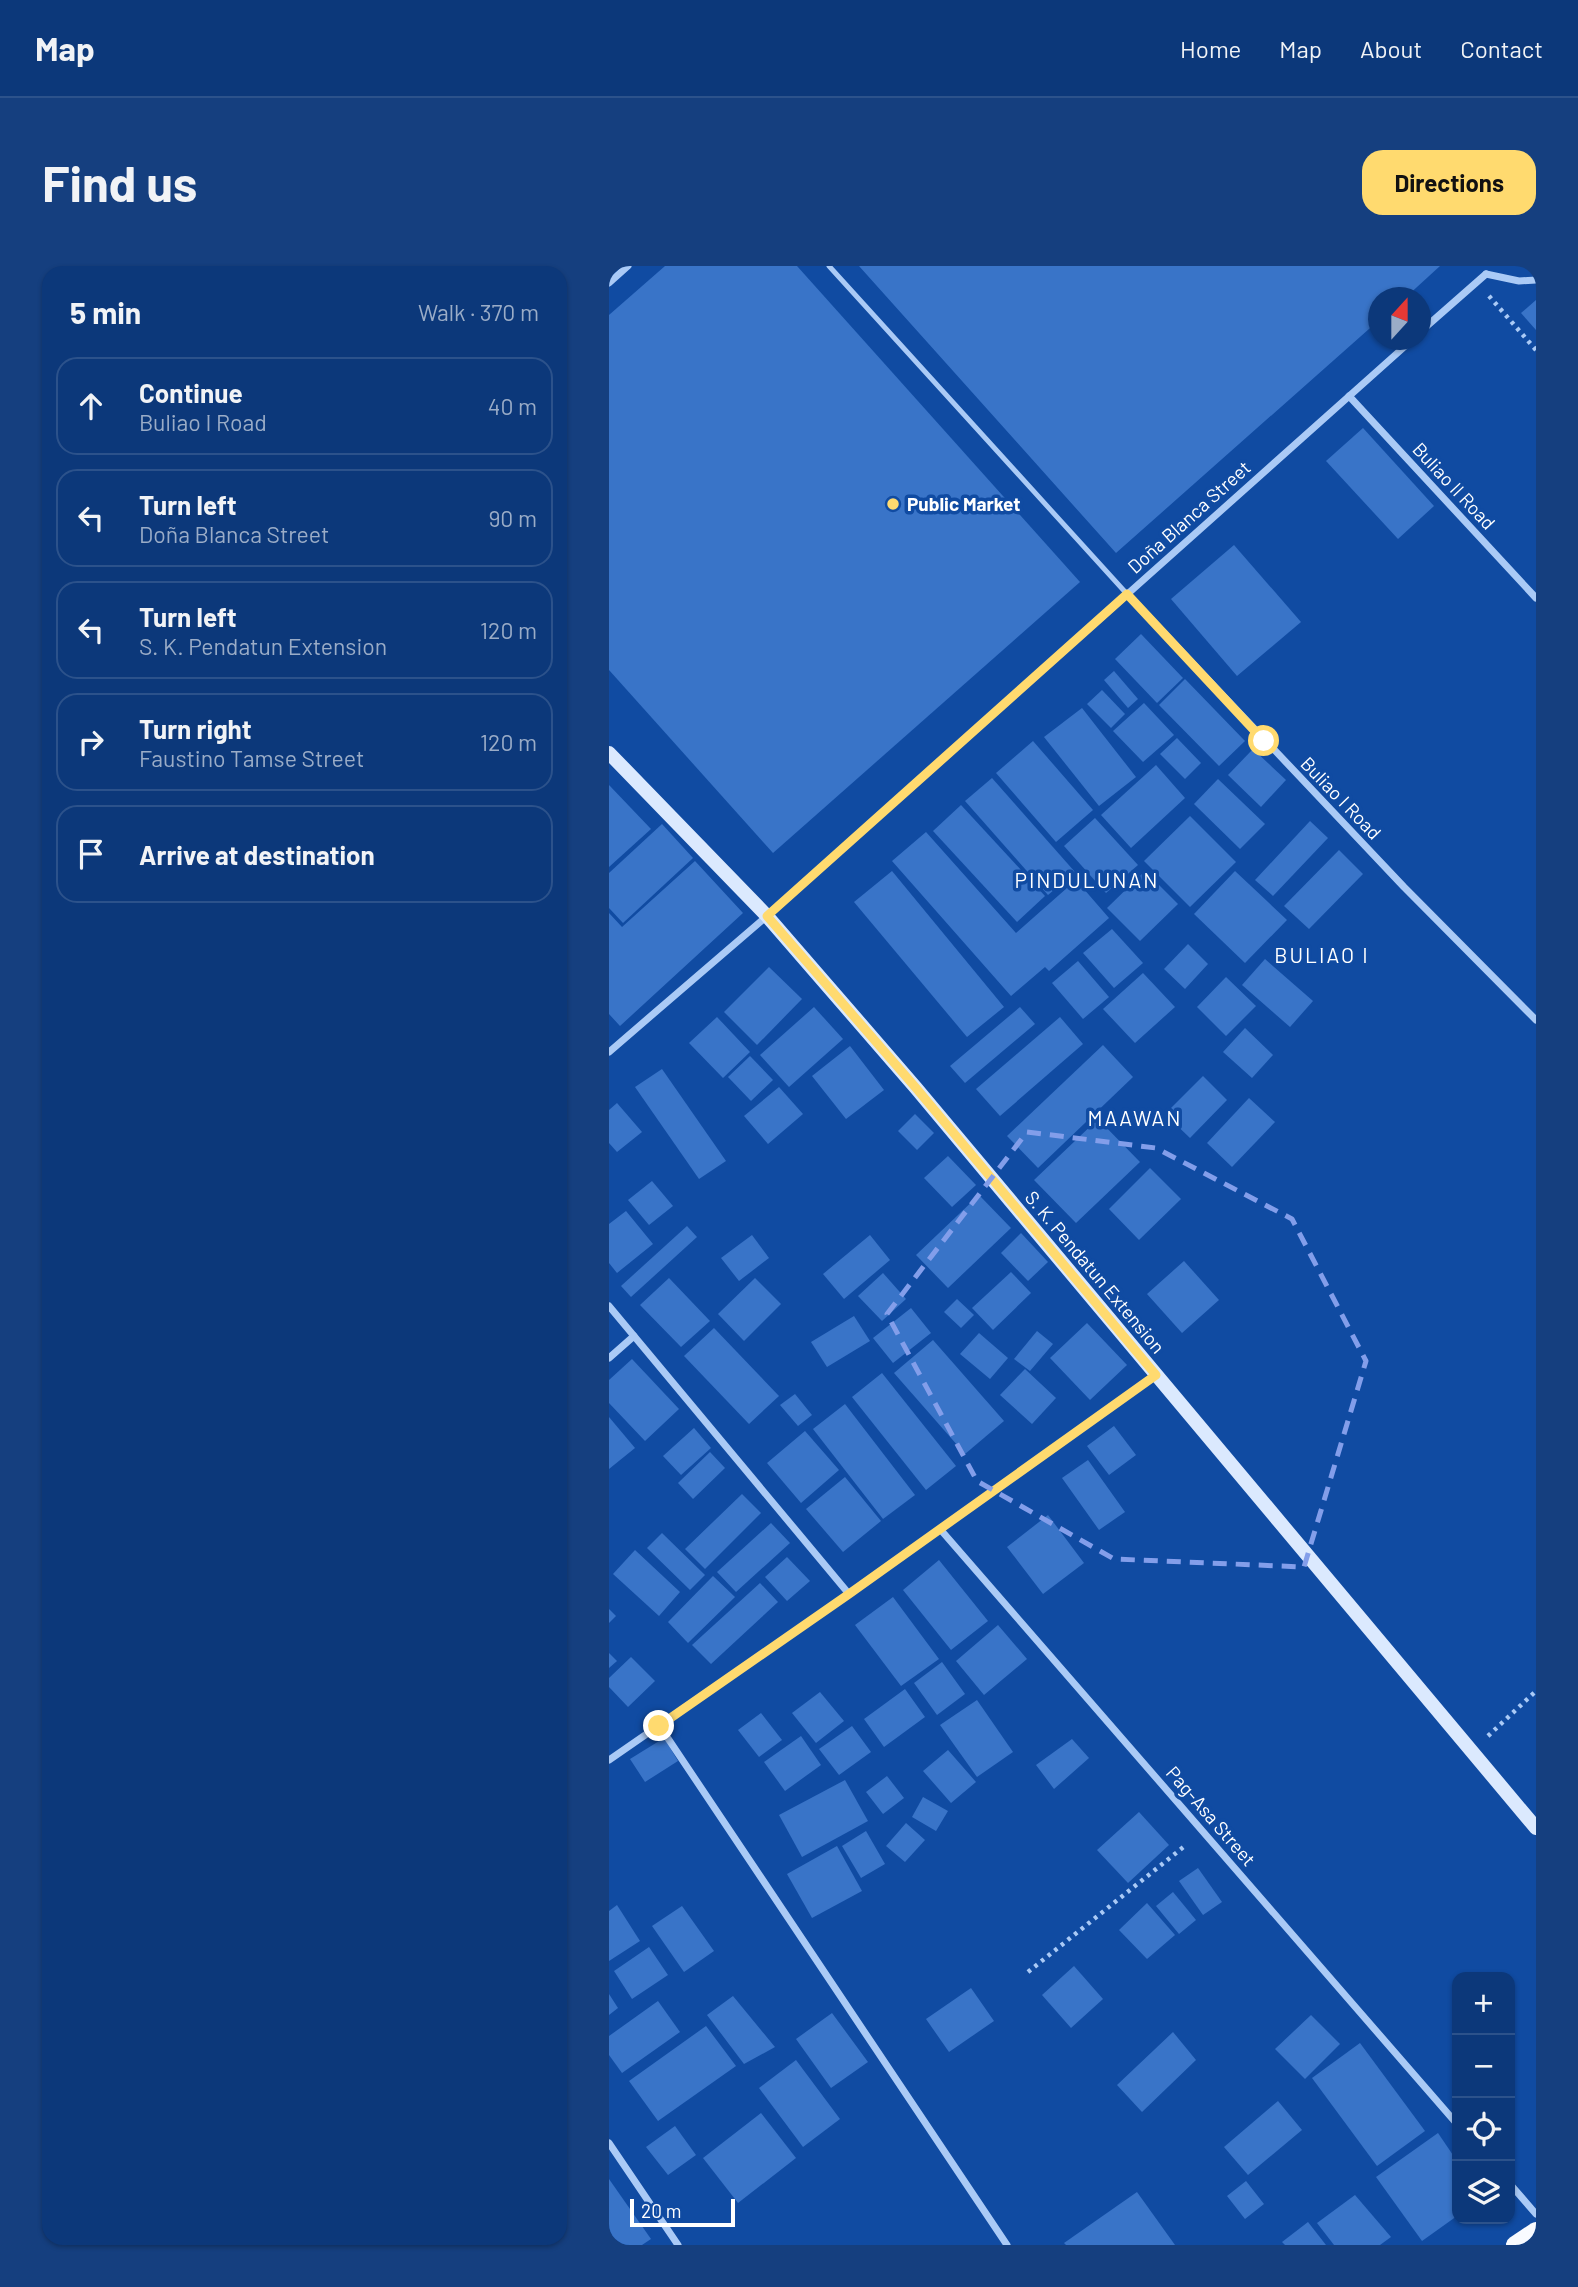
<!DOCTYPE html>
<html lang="en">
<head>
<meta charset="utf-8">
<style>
  body { margin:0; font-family:Barlow,sans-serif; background:#153f7f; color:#f1f3f6 }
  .controls { position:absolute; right:21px; bottom:21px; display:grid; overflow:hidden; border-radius:14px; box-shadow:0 2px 5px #0004 }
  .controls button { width:63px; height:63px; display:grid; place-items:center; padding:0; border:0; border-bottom:2px solid #2c528b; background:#0c387a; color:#f1f3f6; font:35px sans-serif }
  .compass { position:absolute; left:759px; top:21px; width:63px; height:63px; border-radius:50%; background:#0c387a; box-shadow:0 2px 5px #0004; rotate:21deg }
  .scale { position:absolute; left:21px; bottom:18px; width:105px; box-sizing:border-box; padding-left:7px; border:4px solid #fff; border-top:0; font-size:19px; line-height:24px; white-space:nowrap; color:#fff; -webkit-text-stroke:5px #104ba2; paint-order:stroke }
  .stop { position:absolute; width:21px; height:21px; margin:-16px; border:5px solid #ffda6f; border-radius:50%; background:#fff }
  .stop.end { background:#ffda6f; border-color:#fff; box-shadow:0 2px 7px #0008 }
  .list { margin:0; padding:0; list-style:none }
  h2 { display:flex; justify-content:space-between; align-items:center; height:91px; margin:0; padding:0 28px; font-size:30px }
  h2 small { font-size:23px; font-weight:400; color:#9aacc7 }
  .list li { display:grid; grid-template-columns:46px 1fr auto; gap:21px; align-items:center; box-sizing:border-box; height:98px; margin:0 14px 14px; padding:0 14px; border:2px solid #2c528b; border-radius:21px }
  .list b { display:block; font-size:26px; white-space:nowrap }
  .list p { margin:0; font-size:23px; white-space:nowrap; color:#9aacc7 }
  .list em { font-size:23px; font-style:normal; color:#9aacc7 }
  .icon { flex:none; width:38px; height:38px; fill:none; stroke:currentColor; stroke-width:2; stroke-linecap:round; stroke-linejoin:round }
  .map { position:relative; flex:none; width:927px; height:1979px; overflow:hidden; border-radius:21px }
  header { display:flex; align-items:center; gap:42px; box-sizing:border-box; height:98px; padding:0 35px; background:#0c387a; border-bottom:2px solid #2c528b }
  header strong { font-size:33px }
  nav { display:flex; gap:38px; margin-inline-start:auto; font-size:24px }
  .intro { display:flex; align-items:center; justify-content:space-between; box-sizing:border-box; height:168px; padding:0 42px }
  h1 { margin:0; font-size:49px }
  .button { padding:18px 32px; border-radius:21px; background:#ffda6f; color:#111; font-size:24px; font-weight:700 }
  main { display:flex; gap:42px; padding:0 42px }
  aside { flex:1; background:#0c387a; border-radius:21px; box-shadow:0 2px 5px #0004 }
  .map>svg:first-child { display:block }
</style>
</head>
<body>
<header>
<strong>Map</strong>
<nav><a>Home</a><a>Map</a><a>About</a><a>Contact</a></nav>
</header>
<div class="intro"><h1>Find us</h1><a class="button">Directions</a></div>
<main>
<aside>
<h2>5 min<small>Walk · 370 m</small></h2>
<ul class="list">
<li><svg class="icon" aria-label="ahead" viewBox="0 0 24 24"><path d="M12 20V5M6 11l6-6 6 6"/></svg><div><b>Continue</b><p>Buliao I Road</p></div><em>40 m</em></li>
<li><svg class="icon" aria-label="left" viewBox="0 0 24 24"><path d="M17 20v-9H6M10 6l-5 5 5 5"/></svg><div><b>Turn left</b><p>Doña Blanca Street</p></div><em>90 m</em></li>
<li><svg class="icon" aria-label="left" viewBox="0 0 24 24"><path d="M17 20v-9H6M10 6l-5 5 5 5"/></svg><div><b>Turn left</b><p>S. K. Pendatun Extension</p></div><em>120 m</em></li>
<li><svg class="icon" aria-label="right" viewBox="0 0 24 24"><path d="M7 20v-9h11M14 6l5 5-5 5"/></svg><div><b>Turn right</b><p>Faustino Tamse Street</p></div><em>120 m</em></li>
<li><svg class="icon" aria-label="arrive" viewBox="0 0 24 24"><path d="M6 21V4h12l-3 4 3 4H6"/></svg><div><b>Arrive at destination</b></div></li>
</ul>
</aside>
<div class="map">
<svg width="927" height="1979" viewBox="0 0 927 1979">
  <rect width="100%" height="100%" fill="#104ba2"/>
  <!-- building -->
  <g fill="#3974c8">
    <path d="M56,0H188L471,316L164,587L0,404V49Z"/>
    <path d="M250,0H831L796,32H769V55L507,287Z"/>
    <path d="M927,34V64L912,47Z"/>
    <path d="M754,162L825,240L789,273L717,195Z"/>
    <path d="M625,279L692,356L628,410L562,333Z"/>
    <path d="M532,368L574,412L548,437L506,393Z"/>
    <path d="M505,405L529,433L519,442L495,414Z"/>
    <path d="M576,413L636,475L610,500L550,439Z"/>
    <path d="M493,424L516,448L502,462L478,438Z"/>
    <path d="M535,437L565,469L534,496L504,465Z"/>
    <path d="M473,442L527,511L490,540L435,471Z"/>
    <path d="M568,472L592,497L576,513L551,488Z"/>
    <path d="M424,475L484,544L447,576L387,507Z"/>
    <path d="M644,483L677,514L652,541L619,509Z"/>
    <path d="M547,499L576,532L522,582L492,549Z"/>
    <path d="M383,512L466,606L439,629L356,535Z"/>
    <path d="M609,513L656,558L631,583L585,538Z"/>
    <path d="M0,519L42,563L0,601Z"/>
    <path d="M352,539L436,630L408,656L324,565Z"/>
    <path d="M581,550L627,596L581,641L535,595Z"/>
    <path d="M486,552L529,599L497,627L455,580Z"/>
    <path d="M701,555L719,572L664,630L646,614Z"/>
    <path d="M53,558L84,592L14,657L0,642V607Z"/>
    <path d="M317,566L407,667L467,614L500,652L440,705L436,701L402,730L283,595Z"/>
    <path d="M730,584L754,608L700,663L675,640Z"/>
    <path d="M86,595L134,647L11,760L0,748V647L13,661Z"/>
    <path d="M283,605L395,741L358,771L245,636Z"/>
    <path d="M536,605L569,638L531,675L498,642Z"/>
    <path d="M626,605L678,654L636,697L585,648Z"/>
    <path d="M503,663L534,697L505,722L474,687Z"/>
    <path d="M579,678L599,698L576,723L555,703Z"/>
    <path d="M656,693L704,735L681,761L633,719Z"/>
    <path d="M469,695L500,731L474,753L443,717Z"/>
    <path d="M160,701L193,733L148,779L115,746Z"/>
    <path d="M534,707L566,741L526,777L494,743Z"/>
    <path d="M617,711L647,740L617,770L588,741Z"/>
    <path d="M205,741L234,773L180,821L151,789Z"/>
    <path d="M411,741L426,758L356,817L341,800Z"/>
    <path d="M108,751L141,786L114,812L80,777Z"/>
    <path d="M451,751L474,778L391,850L367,823Z"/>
    <path d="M636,762L664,789L643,812L614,786Z"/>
    <path d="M494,779L524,811L429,902L398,870Z"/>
    <path d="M241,780L275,824L237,853L203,810Z"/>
    <path d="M141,790L164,814L142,835L119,811Z"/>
    <path d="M53,803L117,895L90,913L26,821Z"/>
    <path d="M594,810L618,834L581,872L556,848Z"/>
    <path d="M170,821L194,848L159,878L135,850Z"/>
    <path d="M640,832L666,856L623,901L598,877Z"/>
    <path d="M8,837L33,866L8,886L0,877V844Z"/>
    <path d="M306,848L325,867L308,884L289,865Z"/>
    <path d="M489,853L531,896L467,957L425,914Z"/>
    <path d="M339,890L367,919L343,941L315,912Z"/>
    <path d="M541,902L572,933L530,974L500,943Z"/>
    <path d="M43,915L64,940L40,959L19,934Z"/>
    <path d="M370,929L402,962L339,1022L307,989Z"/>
    <path d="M17,945L44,978L8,1007L0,997V958Z"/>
    <path d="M78,960L88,971L22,1031L12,1020Z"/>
    <path d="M412,967L439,996L419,1015L392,987Z"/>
    <path d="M143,969L160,992L130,1015L112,992Z"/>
    <path d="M261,969L281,994L235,1033L214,1008Z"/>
    <path d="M575,995L610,1034L573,1067L538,1028Z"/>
    <path d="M402,1006L422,1027L384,1064L363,1042Z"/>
    <path d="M274,1007L297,1033L273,1055L249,1030Z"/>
    <path d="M60,1012L101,1055L72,1081L31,1039Z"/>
    <path d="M146,1012L172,1038L135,1075L109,1048Z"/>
    <path d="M348,1033L365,1049L352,1062L335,1046Z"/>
    <path d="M302,1042L322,1067L284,1097L264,1072Z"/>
    <path d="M245,1050L261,1075L218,1101L202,1076Z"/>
    <path d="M478,1057L518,1099L481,1134L441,1092Z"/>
    <path d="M105,1062L170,1130L140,1158L75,1090Z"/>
    <path d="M428,1065L444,1078L421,1105L405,1093Z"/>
    <path d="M370,1067L399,1092L381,1113L351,1088Z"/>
    <path d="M324,1074L395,1155L356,1188L285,1107Z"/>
    <path d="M23,1093L70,1143L36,1175L0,1137V1114Z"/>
    <path d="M416,1103L447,1132L423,1158L391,1129Z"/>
    <path d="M273,1107L347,1200L317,1224L243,1131Z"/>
    <path d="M186,1128L203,1149L189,1160L171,1139Z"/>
    <path d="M236,1138L306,1229L274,1253L204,1163Z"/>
    <path d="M0,1151L26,1182L0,1203Z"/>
    <path d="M505,1160L527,1189L500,1209L478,1180Z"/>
    <path d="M85,1162L102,1182L72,1209L54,1190Z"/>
    <path d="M196,1165L230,1204L192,1237L158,1197Z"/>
    <path d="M101,1186L116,1202L84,1233L69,1217Z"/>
    <path d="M479,1194L516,1246L490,1264L453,1212Z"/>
    <path d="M236,1211L272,1255L234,1286L197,1243Z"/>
    <path d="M133,1228L152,1247L96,1303L76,1283Z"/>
    <path d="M439,1249L475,1297L434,1328L398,1281Z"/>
    <path d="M162,1257L181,1277L127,1326L108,1306Z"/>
    <path d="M53,1267L96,1309L81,1324L38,1282Z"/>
    <path d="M26,1284L71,1326L50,1350L4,1308Z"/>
    <path d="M178,1291L201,1315L178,1335L156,1311Z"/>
    <path d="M330,1294L379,1355L342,1384L294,1324Z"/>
    <path d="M104,1310L126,1331L79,1377L59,1356Z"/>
    <path d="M151,1317L169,1336L102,1398L83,1379Z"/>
    <path d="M284,1331L330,1393L292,1420L246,1359Z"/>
    <path d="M0,1343L7,1350L0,1357Z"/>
    <path d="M389,1359L418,1393L375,1429L347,1395Z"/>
    <path d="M0,1387L8,1395L0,1402Z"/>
    <path d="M22,1391L46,1415L19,1441L0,1421V1412Z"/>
    <path d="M333,1396L356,1428L328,1449L305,1417Z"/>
    <path d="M296,1423L316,1451L275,1481L255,1453Z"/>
    <path d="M211,1426L235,1455L207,1477L183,1447Z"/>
    <path d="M368,1434L404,1486L368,1511L331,1459Z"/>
    <path d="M152,1447L173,1474L150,1491L129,1464Z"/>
    <path d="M243,1460L262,1486L230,1509L210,1483Z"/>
    <path d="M192,1470L212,1499L176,1525L155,1496Z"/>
    <path d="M55,1472L69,1495L36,1516L21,1493Z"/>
    <path d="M463,1473L480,1492L445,1523L427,1499Z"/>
    <path d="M339,1484L367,1516L342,1537L314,1505Z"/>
    <path d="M278,1510L295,1532L274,1548L257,1526Z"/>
    <path d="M236,1514L259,1555L193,1591L170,1549Z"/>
    <path d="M314,1531L339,1545L327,1565L303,1551Z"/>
    <path d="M530,1546L560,1579L519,1617L488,1584Z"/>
    <path d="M297,1557L316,1574L296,1596L277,1580Z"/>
    <path d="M257,1565L276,1598L252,1612L233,1580Z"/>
    <path d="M228,1580L253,1625L203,1652L178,1608Z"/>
    <path d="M589,1602L613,1636L594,1649L570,1615Z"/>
    <path d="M564,1626L587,1654L570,1668L547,1640Z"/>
    <path d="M538,1637L566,1669L538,1693L510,1664Z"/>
    <path d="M8,1639L31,1675L0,1695V1645Z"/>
    <path d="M73,1640L105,1685L75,1706L43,1660Z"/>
    <path d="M40,1681L59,1709L23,1733L5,1705Z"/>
    <path d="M465,1700L494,1733L462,1762L433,1729Z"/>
    <path d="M362,1722L385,1755L340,1786L317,1753Z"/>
    <path d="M0,1728L9,1742L0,1749Z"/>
    <path d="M124,1730L166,1781L135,1798L98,1749Z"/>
    <path d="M49,1735L71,1766L13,1807L0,1789V1770Z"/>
    <path d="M223,1747L259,1796L222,1822L187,1773Z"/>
    <path d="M702,1749L731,1778L696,1813L666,1783Z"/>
    <path d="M97,1760L127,1800L49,1855L20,1815Z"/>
    <path d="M564,1766L587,1794L533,1846L508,1819Z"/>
    <path d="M751,1777L816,1865L768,1900L703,1812Z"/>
    <path d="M187,1794L231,1853L194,1881L150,1822Z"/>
    <path d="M669,1835L693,1864L639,1909L615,1881Z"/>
    <path d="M152,1847L187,1892L129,1937L94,1892Z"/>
    <path d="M66,1860L87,1889L59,1909L37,1881Z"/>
    <path d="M829,1867L848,1895V1950L813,1975L767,1911Z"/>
    <path d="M0,1913L42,1973L33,1979H0Z"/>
    <path d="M637,1915L655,1938L636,1953L618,1930Z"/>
    <path d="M528,1926L566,1979H457L455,1977Z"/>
    <path d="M746,1929L782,1971L771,1979H725L708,1957Z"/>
    <path d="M699,1956L717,1979H676L673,1976Z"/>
  </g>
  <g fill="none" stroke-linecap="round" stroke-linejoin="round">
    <!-- path -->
    <g stroke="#aacaf6" stroke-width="4.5" stroke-dasharray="3.5 5" stroke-linecap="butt">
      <path d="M880,30L927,84"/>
      <path d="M879,1470L927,1425"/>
      <path d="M419,1706L577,1579"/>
    </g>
    <!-- lane -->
    <path stroke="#aacaf6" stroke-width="5" d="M220,0L518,328"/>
    <!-- street -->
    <g stroke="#aacaf6" stroke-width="7">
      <path d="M877,8L910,15L927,14"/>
      <path d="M0,17L19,0"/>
      <path d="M811,66L877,8"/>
      <path d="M740,130L927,332"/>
      <path d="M518,328L795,621L927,754"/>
      <path d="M0,786L158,650L803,74"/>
      <path d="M0,1040L240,1328"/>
      <path d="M0,1092L25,1070"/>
      <path d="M331,1263L848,1858"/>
      <path d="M50,1459L398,1979"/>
      <path d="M0,1494L240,1328L547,1109"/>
      <path d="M0,1877L69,1979"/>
      <path d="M901,1918L927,1948"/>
    </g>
    <!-- secondary -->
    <path stroke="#dbe9fe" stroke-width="14" d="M0,487L158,650L307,822L927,1562"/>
    <!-- primary -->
    <path stroke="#f9fbff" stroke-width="18" d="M906,1979L927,1965"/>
  </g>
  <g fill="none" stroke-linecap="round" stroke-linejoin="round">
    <!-- route -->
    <path stroke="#ffda6f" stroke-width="9" d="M50,1460L240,1328L547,1109L307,822L158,650L518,328L655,475"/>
  </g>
  <!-- marked area -->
  <path fill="none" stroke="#839eea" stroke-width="5" stroke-dasharray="14 9" stroke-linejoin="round" d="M418,866L547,882L683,953L757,1095L695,1301L505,1293L368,1215L278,1048Z"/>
  <!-- markers -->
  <circle fill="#ffda6f" stroke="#104ba2" stroke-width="2.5" cx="284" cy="238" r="7"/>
  <g text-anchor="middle" stroke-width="7" stroke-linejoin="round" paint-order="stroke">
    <!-- street labels -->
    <g font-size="19" fill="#fff" stroke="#104ba2">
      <text transform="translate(845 220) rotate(47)" y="7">Buliao II Road</text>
      <text transform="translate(580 251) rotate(-42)" y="7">Doña Blanca Street</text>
      <text transform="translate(732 532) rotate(46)" y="7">Buliao I Road</text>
      <text transform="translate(486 1006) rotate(50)" y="7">S. K. Pendatun Extension</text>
      <text transform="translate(602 1550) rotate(49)" y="7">Pag-Asa Street</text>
    </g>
    <!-- poi labels -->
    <g font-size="19" font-weight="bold" fill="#fff" stroke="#104ba2" text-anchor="start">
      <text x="298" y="245">Public Market</text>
    </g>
    <!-- neighbourhood labels -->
    <g font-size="21" letter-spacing="2" fill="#fff" stroke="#104ba2">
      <text x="478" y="622">PINDULUNAN</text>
      <text x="713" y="697">BULIAO I</text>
      <text x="526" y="860">MAAWAN</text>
    </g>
  </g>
</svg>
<div class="controls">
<button>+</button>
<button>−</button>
<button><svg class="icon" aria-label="locate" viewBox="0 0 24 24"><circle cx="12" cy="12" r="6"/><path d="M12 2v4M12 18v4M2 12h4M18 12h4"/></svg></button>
<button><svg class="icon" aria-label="layers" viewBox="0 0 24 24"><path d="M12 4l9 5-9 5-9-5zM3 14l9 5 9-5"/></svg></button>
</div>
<svg class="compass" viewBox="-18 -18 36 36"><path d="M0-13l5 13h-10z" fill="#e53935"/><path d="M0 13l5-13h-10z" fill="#9aacc7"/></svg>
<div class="scale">20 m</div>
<div class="stop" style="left:655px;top:475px"></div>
<div class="stop end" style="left:50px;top:1460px"></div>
</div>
</main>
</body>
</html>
